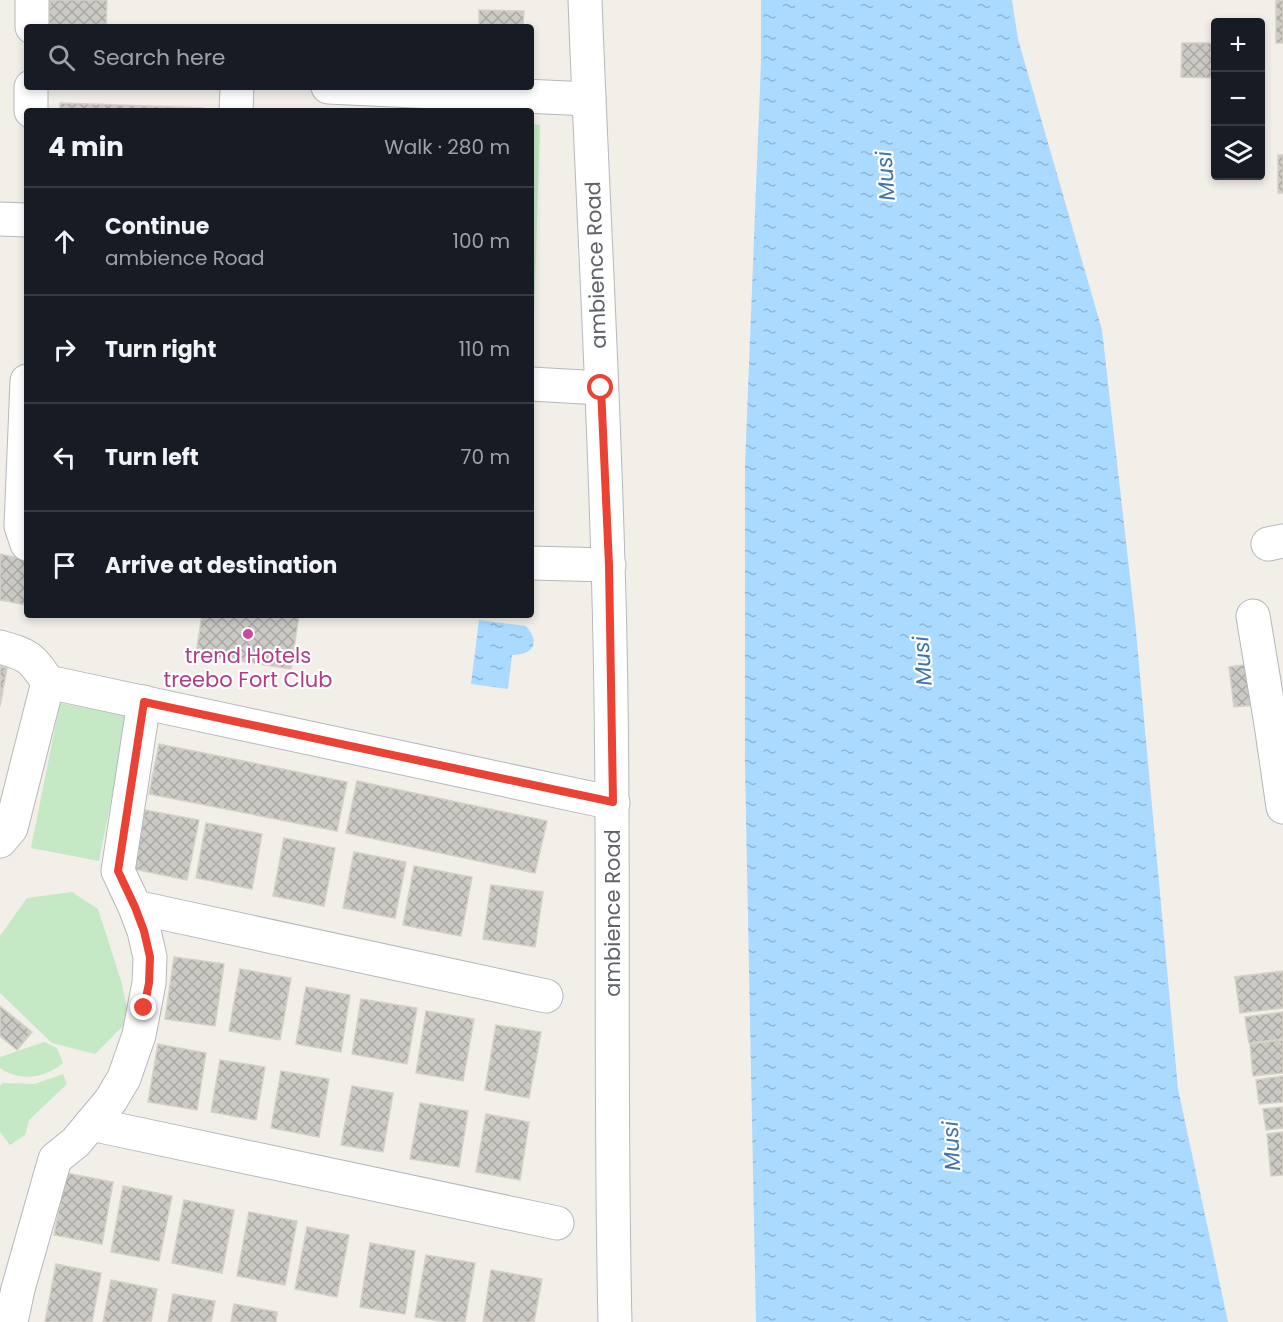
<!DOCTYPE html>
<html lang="en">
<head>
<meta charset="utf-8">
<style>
  body { margin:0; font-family:Poppins,sans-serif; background:#20242c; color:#f1f3f6 }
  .controls { position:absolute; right:18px; top:18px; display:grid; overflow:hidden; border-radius:6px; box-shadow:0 3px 9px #0003 }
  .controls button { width:54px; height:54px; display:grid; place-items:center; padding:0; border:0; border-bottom:2px solid #363941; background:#171b24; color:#f1f3f6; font:30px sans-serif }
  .stop { position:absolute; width:18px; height:18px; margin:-14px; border:4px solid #ea4335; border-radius:50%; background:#fff }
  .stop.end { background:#ea4335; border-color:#fff; box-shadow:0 2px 6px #0008 }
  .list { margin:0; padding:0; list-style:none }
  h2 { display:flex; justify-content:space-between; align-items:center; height:78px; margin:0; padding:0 24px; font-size:26px }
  h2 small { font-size:20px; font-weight:400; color:#9ea1a6 }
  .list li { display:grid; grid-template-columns:39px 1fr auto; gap:18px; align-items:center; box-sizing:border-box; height:108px; padding:0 24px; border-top:2px solid #363941 }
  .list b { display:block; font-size:22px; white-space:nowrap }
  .list p { margin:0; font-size:20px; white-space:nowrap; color:#9ea1a6 }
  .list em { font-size:20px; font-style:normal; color:#9ea1a6 }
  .icon { flex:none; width:33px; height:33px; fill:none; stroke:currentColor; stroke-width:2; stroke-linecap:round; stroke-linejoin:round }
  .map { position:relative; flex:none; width:1283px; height:1322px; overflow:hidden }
  .search { position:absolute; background:#171b24; box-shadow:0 3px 9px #0003; left:24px; top:24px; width:510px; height:66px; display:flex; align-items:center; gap:15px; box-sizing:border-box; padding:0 21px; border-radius:6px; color:#9ea1a6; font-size:22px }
  .panel { position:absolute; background:#171b24; box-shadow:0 3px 9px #0003; left:24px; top:108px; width:510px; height:510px; border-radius:6px }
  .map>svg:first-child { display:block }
</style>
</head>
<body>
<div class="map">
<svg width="1283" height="1322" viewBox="0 0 1283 1322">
  <defs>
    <pattern id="water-ripples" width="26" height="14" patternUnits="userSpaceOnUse" patternTransform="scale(1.5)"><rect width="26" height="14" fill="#aadaff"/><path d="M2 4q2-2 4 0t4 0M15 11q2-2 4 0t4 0" fill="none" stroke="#8eb4d2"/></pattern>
    <pattern id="building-cross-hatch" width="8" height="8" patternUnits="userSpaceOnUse" patternTransform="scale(1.5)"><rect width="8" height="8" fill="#cccac5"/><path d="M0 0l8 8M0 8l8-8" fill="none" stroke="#a9a8a4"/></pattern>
  </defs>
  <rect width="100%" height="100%" fill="#f1efe8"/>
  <!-- park -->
  <g fill="#c5e8c5">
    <path d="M531,124L540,125L533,349H531Z"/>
    <path d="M60,703L128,716L99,861L31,848Z"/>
    <path d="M72,892L98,909L122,984L129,1020L95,1054L52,1043L0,993V936L27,898Z"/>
    <path d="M44,1042L57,1048L63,1063C47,1078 18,1082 0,1068V1057Z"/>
    <path d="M63,1074L67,1084L29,1120L25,1135L10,1145L0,1132V1086L3,1083L35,1084Z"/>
  </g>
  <!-- water -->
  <g fill="url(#water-ripples)">
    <path d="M761,0H1012L1018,39L1102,330L1135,621L1178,1089L1228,1322H756L745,767V466L761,62Z"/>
    <path d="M479,620L526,626C541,643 533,655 512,655L508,689L471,684Z"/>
  </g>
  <!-- building -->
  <g fill="url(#building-cross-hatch)" stroke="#d6d1c6" stroke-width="1.5">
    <path d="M50,0H107L106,27H49Z"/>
    <rect x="1276" y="0" width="7" height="43"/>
    <path d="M479,10L524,11L523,27H479Z"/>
    <path d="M1182,43H1216V78L1181,77Z"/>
    <path d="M60,103L203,108V111H60Z"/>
    <rect x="1278" y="155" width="5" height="38"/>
    <path d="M0,554L27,560V605L0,600Z"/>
    <path d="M202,615H299L291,669L196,654Z"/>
    <path d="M1251,664L1255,705L1234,707L1229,667Z"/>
    <path d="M0,666L7,668L0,706Z"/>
    <path d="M159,744L347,782L337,831L149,794Z"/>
    <path d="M357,781L547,821L535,873L346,833Z"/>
    <path d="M145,810L199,820L187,880L134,869Z"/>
    <path d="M206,823L262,834L252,889L196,878Z"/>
    <path d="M284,838L335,848L324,906L273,896Z"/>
    <path d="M354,852L406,862L395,918L343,908Z"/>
    <path d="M414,866L472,877L461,936L403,925Z"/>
    <path d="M491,885L543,892L535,947L483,939Z"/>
    <path d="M174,957L224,964L215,1026L165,1019Z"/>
    <path d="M240,969L291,978L280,1040L229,1031Z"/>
    <path d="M1283,971V1008L1240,1013L1235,977Z"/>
    <path d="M306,987L350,995L341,1052L296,1044Z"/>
    <path d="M361,999L417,1008L407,1064L352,1054Z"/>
    <path d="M0,1006L32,1032L17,1050L0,1036Z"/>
    <path d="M426,1011L474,1019L463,1081L416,1073Z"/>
    <path d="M1283,1012V1039L1249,1043L1245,1017Z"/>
    <path d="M496,1025L541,1032L529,1098L485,1090Z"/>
    <path d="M1283,1040V1073L1253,1076L1250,1044Z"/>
    <path d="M158,1044L206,1053L197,1110L148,1102Z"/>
    <path d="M220,1060L265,1067L256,1120L211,1112Z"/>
    <path d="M281,1071L329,1079L319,1137L271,1128Z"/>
    <path d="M1283,1076V1102L1259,1104L1256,1080Z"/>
    <path d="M352,1086L393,1093L383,1152L341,1145Z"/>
    <path d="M420,1103L468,1111L459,1167L410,1159Z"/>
    <path d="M1283,1107V1128L1266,1130L1263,1109Z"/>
    <path d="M486,1114L529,1122L520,1180L476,1172Z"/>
    <path d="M1283,1132V1175L1271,1176L1267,1134Z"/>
    <path d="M66,1173L113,1182L102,1244L54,1235Z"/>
    <path d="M123,1186L172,1196L159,1261L111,1252Z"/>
    <path d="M184,1200L234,1210L222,1273L172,1263Z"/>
    <path d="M249,1212L297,1221L285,1285L237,1276Z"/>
    <path d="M307,1227L349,1235L337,1297L295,1289Z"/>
    <path d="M370,1243L415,1251L405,1314L360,1307Z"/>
    <path d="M426,1255L475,1263L465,1322H445L415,1317Z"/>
    <path d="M56,1264L101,1273L92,1322H45Z"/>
    <path d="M491,1270L542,1279L534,1322H483Z"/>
    <path d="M111,1280L157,1289L151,1322H103Z"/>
    <path d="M173,1294L215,1301L211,1322H168Z"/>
    <path d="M234,1304L277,1312L276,1322H231Z"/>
  </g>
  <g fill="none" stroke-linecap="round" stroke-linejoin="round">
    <!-- minor casing -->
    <g stroke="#b5b8bc" stroke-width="35">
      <g id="minor">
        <path d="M585,0C592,188 603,376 608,564C616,817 609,1070 615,1322"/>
        <path d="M32,27V0"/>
        <path d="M328,87L589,99"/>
        <path d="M31,111V87"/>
        <path d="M236,111L237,87"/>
        <path d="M0,219L27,220"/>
        <path d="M27,381L21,526L27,544"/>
        <path d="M531,384L601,388"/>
        <path d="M1268,544L1283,541"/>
        <path d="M531,563L609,565"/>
        <path d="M1253,616L1271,724L1283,807"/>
        <path d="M0,647C29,655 31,657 48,682L613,803"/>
        <path d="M0,841L11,828L48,682"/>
        <path d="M135,907L546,996"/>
        <path d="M91,1124L557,1223"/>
        <path d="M11,1322L18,1289L55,1159L76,1142L111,1100L124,1078L139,1035L149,983L150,957L144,931L135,907L118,871L144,702"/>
      </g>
    </g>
    <!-- minor -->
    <use href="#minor" stroke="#fff" stroke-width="33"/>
  </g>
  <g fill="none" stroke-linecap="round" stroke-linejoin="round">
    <!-- route -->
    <path stroke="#ea4335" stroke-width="8" d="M144,1008L149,983L150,957L144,931L135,907L118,871L144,702L613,802L609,565L601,388"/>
  </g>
  <!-- markers -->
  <circle fill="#d1479c" stroke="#fff" stroke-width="2" cx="248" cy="634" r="6"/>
  <g text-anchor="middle" stroke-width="4.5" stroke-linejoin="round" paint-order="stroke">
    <!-- street labels -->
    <g font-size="21" fill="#5f6368" stroke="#fff">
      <text transform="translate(596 265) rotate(-92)" y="7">ambience Road</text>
      <text transform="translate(613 913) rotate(-90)" y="7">ambience Road</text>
    </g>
    <!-- hotel labels -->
    <g font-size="21" fill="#b23c85" stroke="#fff">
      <text x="248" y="663">trend Hotels<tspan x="248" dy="24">treebo Fort Club</tspan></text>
    </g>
    <!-- water labels -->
    <g font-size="22" font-style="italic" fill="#4174aa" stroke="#fff">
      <text transform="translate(885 176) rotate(-94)" y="8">Musi</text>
      <text transform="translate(922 661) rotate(-94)" y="8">Musi</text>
      <text transform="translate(951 1146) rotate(-93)" y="8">Musi</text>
    </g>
  </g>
</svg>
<div class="controls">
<button>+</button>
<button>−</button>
<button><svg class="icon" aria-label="layers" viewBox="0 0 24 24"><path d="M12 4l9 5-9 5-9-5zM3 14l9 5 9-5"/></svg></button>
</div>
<div class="stop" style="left:601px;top:388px"></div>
<div class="stop end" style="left:144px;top:1008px"></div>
<div class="search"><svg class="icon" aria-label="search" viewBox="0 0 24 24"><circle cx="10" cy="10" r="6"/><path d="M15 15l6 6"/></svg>Search here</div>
<section class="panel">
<h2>4 min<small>Walk · 280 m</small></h2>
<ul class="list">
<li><svg class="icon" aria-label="ahead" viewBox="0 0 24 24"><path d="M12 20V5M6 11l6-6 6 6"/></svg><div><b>Continue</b><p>ambience Road</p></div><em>100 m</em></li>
<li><svg class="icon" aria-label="right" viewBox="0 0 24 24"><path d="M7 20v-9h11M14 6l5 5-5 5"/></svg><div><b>Turn right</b></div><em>110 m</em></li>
<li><svg class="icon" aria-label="left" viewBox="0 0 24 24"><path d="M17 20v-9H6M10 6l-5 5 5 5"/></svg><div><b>Turn left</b></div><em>70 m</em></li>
<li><svg class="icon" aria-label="arrive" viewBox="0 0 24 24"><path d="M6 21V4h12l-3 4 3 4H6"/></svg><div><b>Arrive at destination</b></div></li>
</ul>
</section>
</div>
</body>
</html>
